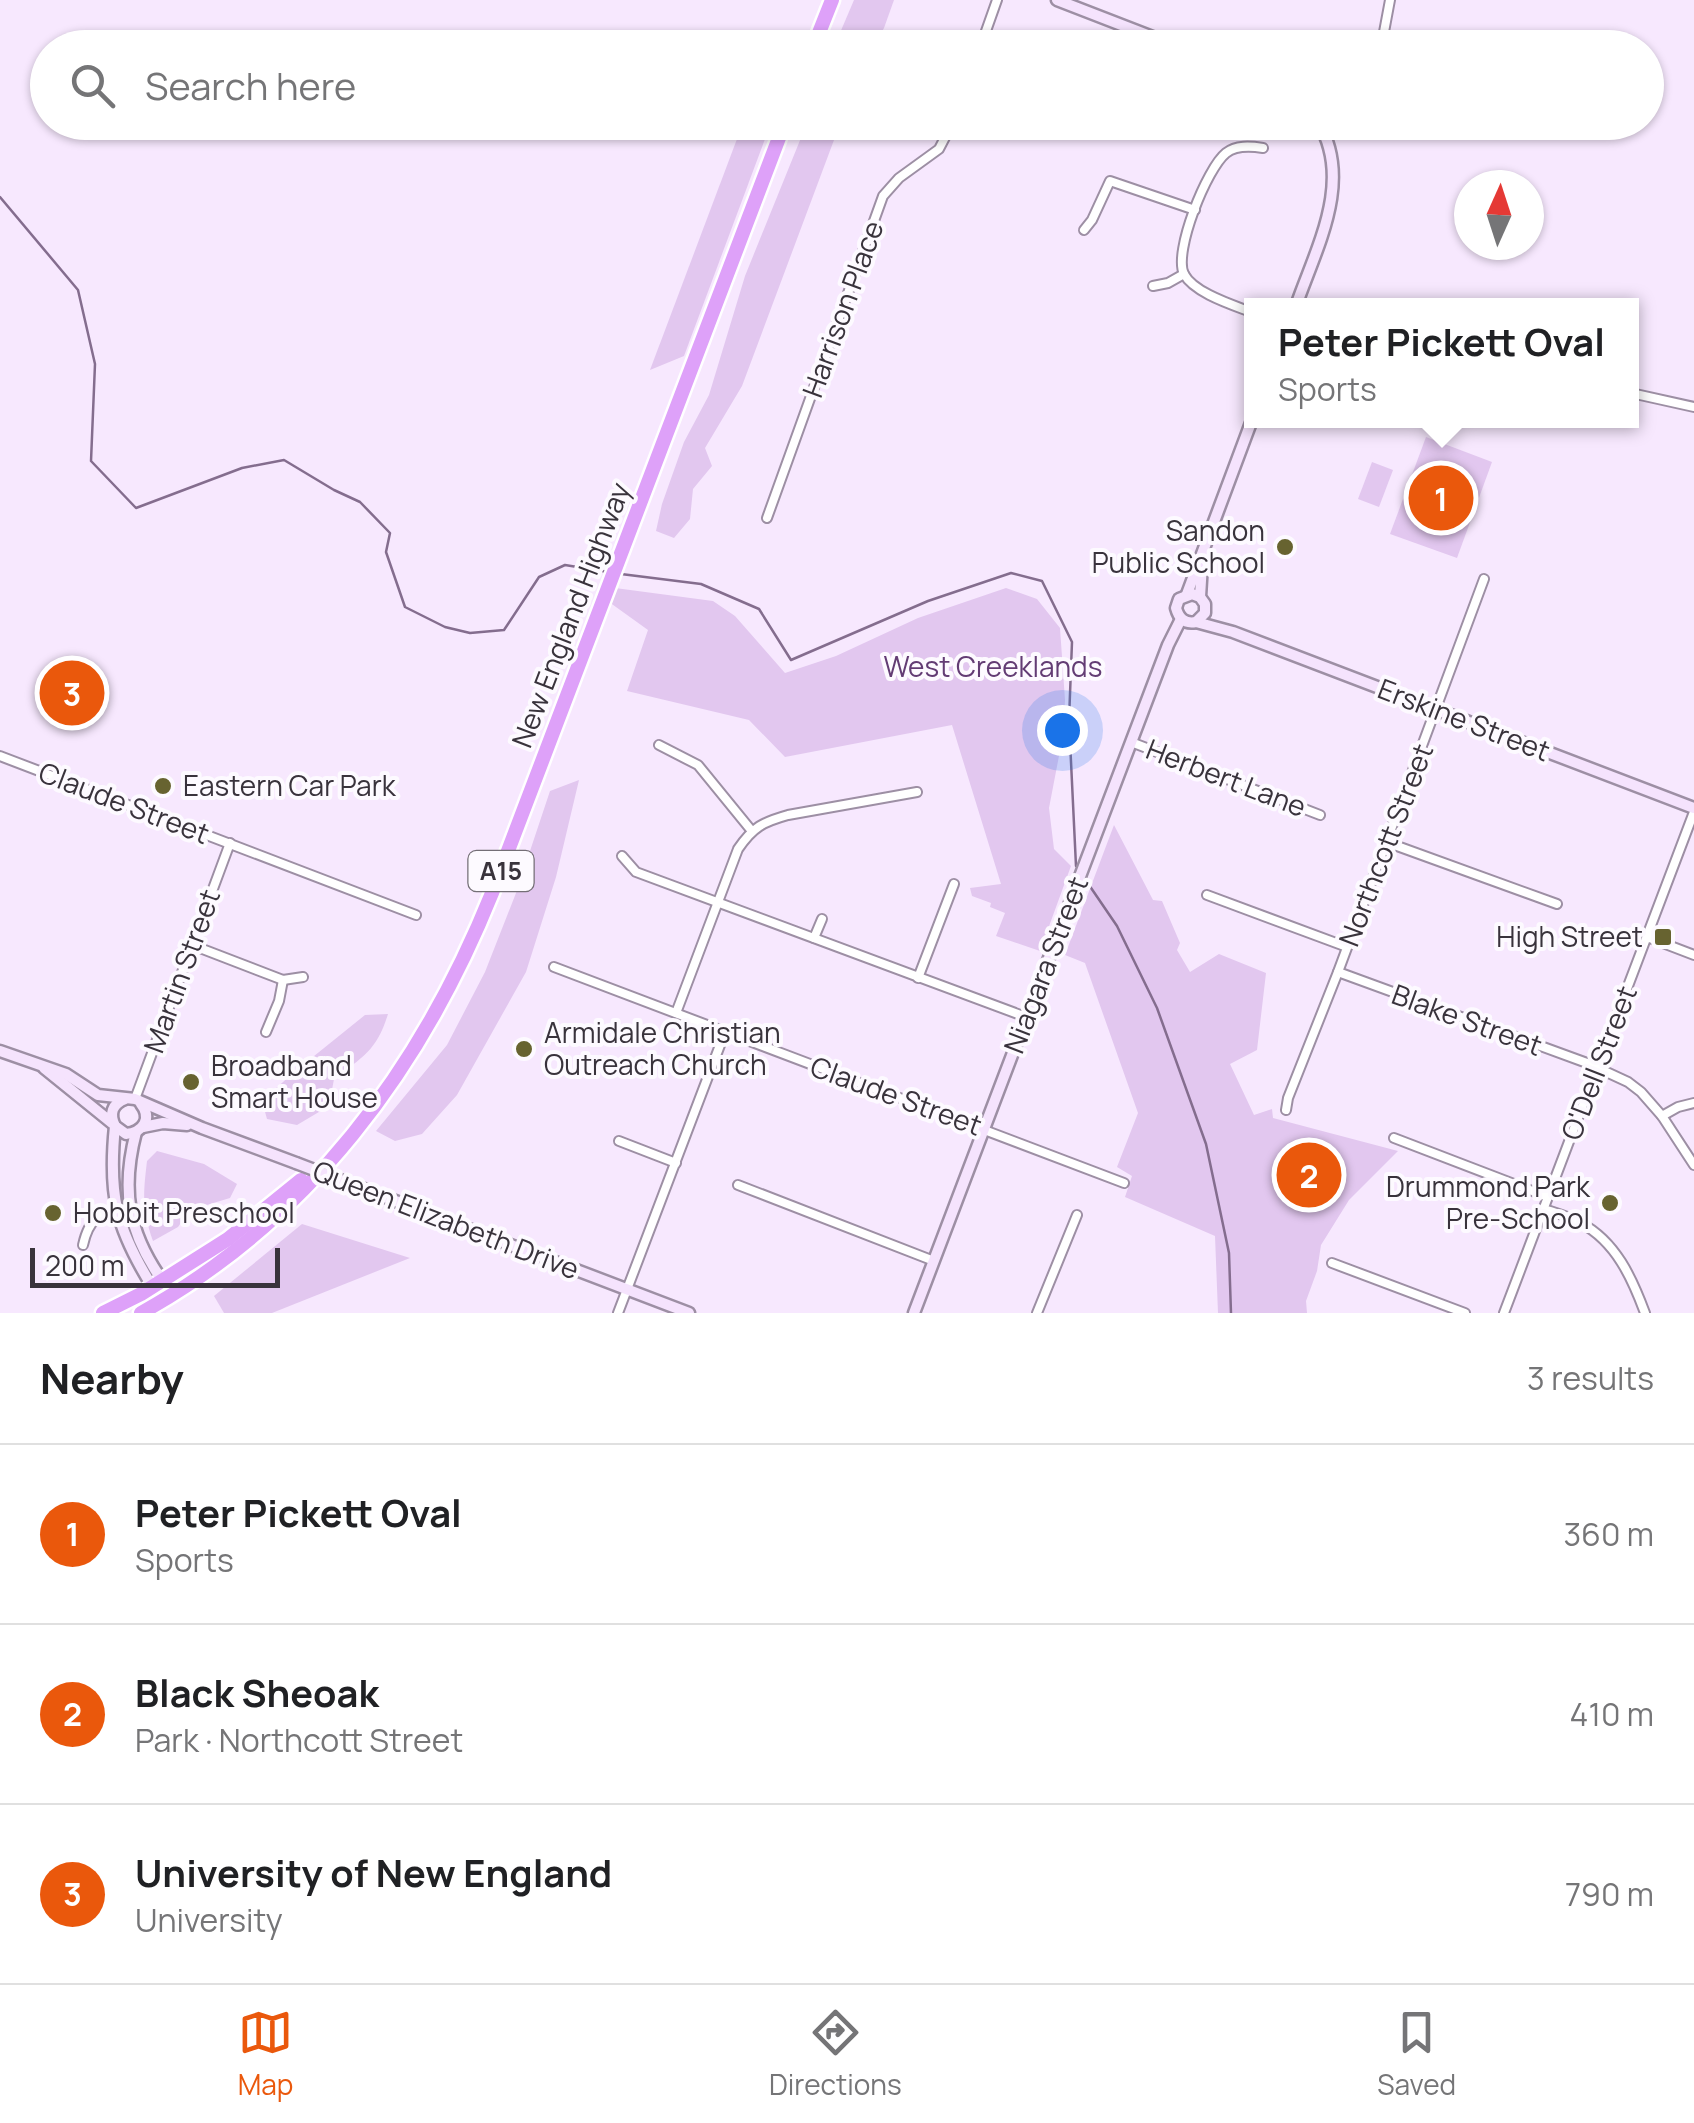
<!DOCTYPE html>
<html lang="en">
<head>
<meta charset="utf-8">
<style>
  body { margin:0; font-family:Manrope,sans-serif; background:#f6f6f6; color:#202124 }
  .compass { position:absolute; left:1454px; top:170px; width:90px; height:90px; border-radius:50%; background:#fff; box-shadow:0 2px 8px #0004; rotate:3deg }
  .scale { position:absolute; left:30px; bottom:25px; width:250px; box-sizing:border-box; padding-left:10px; border:5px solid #39333c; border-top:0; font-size:28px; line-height:35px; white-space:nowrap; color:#39333c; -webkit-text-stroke:8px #fdfaff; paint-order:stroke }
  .you { position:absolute; left:1062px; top:730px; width:35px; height:35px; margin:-25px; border:8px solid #fff; border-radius:50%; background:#1a73e8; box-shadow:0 0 0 15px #1a73e833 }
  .badge { display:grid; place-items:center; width:65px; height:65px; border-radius:50%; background:#ea580c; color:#fff; font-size:32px; font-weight:700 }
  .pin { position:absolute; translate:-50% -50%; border:5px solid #fff; box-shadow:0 2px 10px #0006 }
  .popup { position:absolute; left:1244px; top:298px; width:395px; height:130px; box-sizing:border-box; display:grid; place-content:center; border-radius:0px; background:#fff; filter:drop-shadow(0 2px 8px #0005); font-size:32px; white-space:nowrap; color:#757577 }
  .popup b { font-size:38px; color:#202124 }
  .popup::after { content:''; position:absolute; left:50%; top:100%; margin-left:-20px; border:20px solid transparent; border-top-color:#fff }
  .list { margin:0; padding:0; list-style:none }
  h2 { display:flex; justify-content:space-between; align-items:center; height:130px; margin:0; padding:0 40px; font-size:42px }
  h2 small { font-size:32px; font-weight:400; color:#757577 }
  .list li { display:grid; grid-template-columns:65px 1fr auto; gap:30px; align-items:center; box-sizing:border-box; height:180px; padding:0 40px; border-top:2px solid #e0e0e0 }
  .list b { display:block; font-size:38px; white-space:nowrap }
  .list p { margin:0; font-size:32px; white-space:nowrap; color:#757577 }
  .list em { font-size:32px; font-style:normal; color:#757577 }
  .icon { flex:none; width:55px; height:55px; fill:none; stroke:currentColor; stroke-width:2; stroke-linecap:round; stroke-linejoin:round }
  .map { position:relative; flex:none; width:1694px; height:1313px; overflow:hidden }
  .search { position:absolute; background:#fff; box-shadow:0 2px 8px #0004; left:30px; right:30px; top:30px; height:110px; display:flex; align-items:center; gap:25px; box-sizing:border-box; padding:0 35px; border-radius:55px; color:#757577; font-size:38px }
  .sheet { height:670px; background:#fff }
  nav { display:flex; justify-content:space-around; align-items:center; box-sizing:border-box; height:140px; border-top:2px solid #e0e0e0; background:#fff; font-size:28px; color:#757577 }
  nav a { display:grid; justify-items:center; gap:5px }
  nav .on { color:#ea580c }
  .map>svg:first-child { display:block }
</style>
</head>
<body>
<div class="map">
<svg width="1694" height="1313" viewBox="0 0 1694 1313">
  <rect width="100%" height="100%" fill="#f7e8fe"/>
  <!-- green -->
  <g fill="#e2c7ef">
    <path d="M854,0H894L884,28L873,47H834Z"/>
    <path d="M743,123H771L684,356L650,370Z"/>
    <path d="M807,123H843L834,140L742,386L705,448L712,466L693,489L690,519L674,538L656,531L662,504L684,442L709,395L745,276Z"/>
    <path d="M1426,437L1492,462L1457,558L1390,534Z"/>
    <path d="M1372,462L1393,470L1379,507L1358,499Z"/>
    <path d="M615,588L713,601L735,616L785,673L836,656L918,618L1006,588L1037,599L1060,628L1065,700L1063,735L1049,808L1054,849L1071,866L1040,951L996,936L1005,913L990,907L991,903L972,896L970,888L1001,884L952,725L785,757L749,720L627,691L648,630L609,602Z"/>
    <path d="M579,780L556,877L526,972L457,1095L422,1134L395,1141L376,1131L447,1045L485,972L516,893L550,791Z"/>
    <path d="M1114,825L1153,900L1162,901L1180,943L1177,950L1190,972L1219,954L1266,973L1257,1050L1230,1064L1254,1115L1272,1109L1273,1118L1398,1151L1349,1200L1321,1245L1317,1271L1306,1301L1307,1313H1218L1215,1236L1125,1197L1132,1176L1117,1167L1138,1113L1085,963L1065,955Z"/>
    <path d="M388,1014C377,1050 363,1057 334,1079L329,1106L297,1125L267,1119L262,1101L293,1073L365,1015Z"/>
    <path d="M157,1151L204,1164L237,1184L230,1198L190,1210L178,1227L153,1241C142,1209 143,1195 147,1161Z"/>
    <path d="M302,1224L410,1258L272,1313H224L214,1296Z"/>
  </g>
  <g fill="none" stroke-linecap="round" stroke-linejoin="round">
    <!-- stream -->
    <g stroke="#846d8e" stroke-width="2.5">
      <path d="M0,197L78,290L95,364L91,461L136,508L242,468L284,460L334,490L360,502L390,533L386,552L405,607L445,627L470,633L504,630L539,577L565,565L608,572"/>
      <path d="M621,574L701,584L759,609L791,660L928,601L1011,573L1042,581L1072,642L1069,720L1076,866"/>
      <path d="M1087,882L1117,926L1157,1008L1206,1144L1229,1253L1231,1313"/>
    </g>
    <!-- street casing -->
    <g stroke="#9d8fa4" stroke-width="12">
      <g id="street">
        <path d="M980,48L997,0"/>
        <path d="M1381,48L1390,0"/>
        <path d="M1084,230L1092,220L1110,181L1195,210"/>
        <path d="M1153,286L1168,283L1184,274"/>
        <path d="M1251,312C1233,305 1194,293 1184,274C1173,252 1207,168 1226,153C1236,145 1250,146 1263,148"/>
        <path d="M1631,393L1694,407"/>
        <path d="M767,518L883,196L899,178L939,149L953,122"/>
        <path d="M1131,742L1320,815"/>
        <path d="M659,745L698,765L751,830"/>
        <path d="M0,756L416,915"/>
        <path d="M1386,842L1557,904"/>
        <path d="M622,856L636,872L1026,1017"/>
        <path d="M1207,895L1347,947"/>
        <path d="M1647,937L1694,955"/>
        <path d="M814,938L822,919"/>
        <path d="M192,945L283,980L303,977"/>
        <path d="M554,967L1124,1183"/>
        <path d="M1338,972L1587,1063L1628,1082L1641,1092L1662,1116L1694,1165"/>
        <path d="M918,978L954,884"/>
        <path d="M676,1013L738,849C753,827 763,822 788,815L917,792"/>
        <path d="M266,1032L279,1001L283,980"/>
        <path d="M135,1099L230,843"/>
        <path d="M1286,1110L1288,1098L1338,972L1484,579"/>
        <path d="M1662,1116L1678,1107L1694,1103"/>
        <path d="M1394,1138L1548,1197"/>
        <path d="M619,1141L676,1163"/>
        <path d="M738,1185L934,1261"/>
        <path d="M1544,1209C1556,1213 1570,1217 1581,1223C1616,1242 1632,1278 1645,1313"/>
        <path d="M83,1245C90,1214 101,1215 129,1210"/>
        <path d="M1332,1263L1465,1313"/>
        <path d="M618,1313L725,1032"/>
        <path d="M1037,1313L1077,1215"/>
        <path d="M1504,1313L1694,812"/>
      </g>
    </g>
    <!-- secondary casing -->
    <g stroke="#9d8fa4" stroke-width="15">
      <g id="secondary">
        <path d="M1057,0L1181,48"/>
        <path d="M1296,306C1316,248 1354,181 1318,122"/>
        <path d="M1187,594L1252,420"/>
        <path d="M1200,597L1192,594L1179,599L1176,608C1179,619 1185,624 1196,622L1205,613V604L1200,597L1202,564"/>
        <path d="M1196,622L1233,632L1694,808"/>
        <path d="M0,1051L66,1074L98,1095L135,1099L202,1128L296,1163"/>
        <path d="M44,1068L112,1123"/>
        <path d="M125,1099C112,1104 109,1114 115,1126L126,1134C144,1132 152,1118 141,1104"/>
        <path d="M115,1126C108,1195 116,1228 152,1286"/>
        <path d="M143,1127L163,1123L187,1125"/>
        <path d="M136,1132C121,1189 128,1232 162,1280"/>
        <path d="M364,1189L689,1313"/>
        <path d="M914,1313L1168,645L1181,619"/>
      </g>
    </g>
    <!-- highway casing -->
    <g stroke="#fff" stroke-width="19">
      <g id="highway">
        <path d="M813,48L832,0"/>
        <path d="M103,1313L141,1294L228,1239L301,1180"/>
        <path d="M141,1313C309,1220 421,1069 492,893L785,122"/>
      </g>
    </g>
    <!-- street -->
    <use href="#street" stroke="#fff" stroke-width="8"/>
    <!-- secondary -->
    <use href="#secondary" stroke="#f5e3fd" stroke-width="10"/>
    <!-- highway -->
    <use href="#highway" stroke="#dea1f9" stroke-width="14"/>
    <!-- secondary-bridge casing -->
    <g stroke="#9d8fa4" stroke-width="15" stroke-linecap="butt">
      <path id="secondary-bridge" d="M296,1163L364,1189"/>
    </g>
    <!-- secondary-bridge -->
    <use href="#secondary-bridge" stroke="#f5e3fd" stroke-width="10"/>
  </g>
  <!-- markers -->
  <g fill="#676330" stroke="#fdfaff" stroke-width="4">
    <circle cx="1285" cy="547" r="10"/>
    <circle cx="163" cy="786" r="10"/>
    <rect x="1653" y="927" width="20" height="20" rx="5"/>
    <circle cx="524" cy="1049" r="10"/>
    <circle cx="191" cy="1082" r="10"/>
    <circle cx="1610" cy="1203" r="10"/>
    <circle cx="53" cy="1213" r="10"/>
  </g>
  <g text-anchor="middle" stroke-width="8" stroke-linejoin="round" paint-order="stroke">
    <!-- shield labels -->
    <rect fill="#fdfaff" stroke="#746f76" stroke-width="2.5" x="468.5" y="851" width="65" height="40" rx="8"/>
    <g font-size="25" font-weight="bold" fill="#39333c">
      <text x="501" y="880">A15</text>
    </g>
    <!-- street labels -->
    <g font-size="28" fill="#39333c" stroke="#fdfaff">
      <text transform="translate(843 309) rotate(-70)" y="10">Harrison Place</text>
      <text transform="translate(571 615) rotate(-69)" y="10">New England Highway</text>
      <text transform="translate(1464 720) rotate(21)" y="10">Erskine Street</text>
      <text transform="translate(1226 778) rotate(21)" y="10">Herbert Lane</text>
      <text transform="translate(124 803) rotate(21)" y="10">Claude Street</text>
      <text transform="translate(1386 845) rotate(-69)" y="10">Northcott Street</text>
      <text transform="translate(1046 965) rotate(-69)" y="10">Niagara Street</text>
      <text transform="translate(182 971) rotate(-70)" y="10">Martin Street</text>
      <text transform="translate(1467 1020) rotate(20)" y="10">Blake Street</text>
      <text transform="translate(1599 1063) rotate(-69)" y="10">O'Dell Street</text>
      <text transform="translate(896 1096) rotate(20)" y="10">Claude Street</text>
      <text transform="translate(446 1220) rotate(21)" y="10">Queen Elizabeth Drive</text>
    </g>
    <!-- poi labels -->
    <g font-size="28" fill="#39333c" stroke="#fdfaff" text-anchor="start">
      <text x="1265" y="541" text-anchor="end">Sandon<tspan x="1265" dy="32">Public School</tspan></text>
      <text x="183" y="796">Eastern Car Park</text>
      <text x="1643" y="947" text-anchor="end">High Street</text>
      <text x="544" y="1043">Armidale Christian<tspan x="544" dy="32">Outreach Church</tspan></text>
      <text x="211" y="1076">Broadband<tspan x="211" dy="32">Smart House</tspan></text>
      <text x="1590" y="1197" text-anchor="end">Drummond Park<tspan x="1590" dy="32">Pre-School</tspan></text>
      <text x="73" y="1223">Hobbit Preschool</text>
    </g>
    <!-- park labels -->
    <g font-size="28" fill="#633c74" stroke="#fdfaff">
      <text x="993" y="677">West Creeklands</text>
    </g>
  </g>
</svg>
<svg class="compass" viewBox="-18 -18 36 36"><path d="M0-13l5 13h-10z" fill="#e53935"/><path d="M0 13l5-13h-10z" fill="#757577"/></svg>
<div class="scale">200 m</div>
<div class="you"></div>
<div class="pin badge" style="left:1441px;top:498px">1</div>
<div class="popup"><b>Peter Pickett Oval</b>Sports</div>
<div class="pin badge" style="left:1309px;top:1175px">2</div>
<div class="pin badge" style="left:72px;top:693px">3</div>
<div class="search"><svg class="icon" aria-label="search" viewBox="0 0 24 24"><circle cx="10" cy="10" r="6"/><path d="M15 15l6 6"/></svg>Search here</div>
</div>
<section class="sheet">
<h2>Nearby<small>3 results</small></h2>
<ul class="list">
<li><span class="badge">1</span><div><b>Peter Pickett Oval</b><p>Sports</p></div><em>360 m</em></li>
<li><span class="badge">2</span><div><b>Black Sheoak</b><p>Park · Northcott Street</p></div><em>410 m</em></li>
<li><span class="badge">3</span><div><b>University of New England</b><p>University</p></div><em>790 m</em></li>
</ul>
</section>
<nav>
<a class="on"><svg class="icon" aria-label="map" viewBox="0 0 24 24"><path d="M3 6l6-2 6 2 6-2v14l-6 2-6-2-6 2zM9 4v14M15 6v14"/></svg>Map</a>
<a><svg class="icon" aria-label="directions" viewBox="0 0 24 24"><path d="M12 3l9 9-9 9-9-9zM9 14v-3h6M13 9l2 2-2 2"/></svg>Directions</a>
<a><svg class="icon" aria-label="saved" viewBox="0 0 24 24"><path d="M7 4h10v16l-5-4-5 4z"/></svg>Saved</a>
</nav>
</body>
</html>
